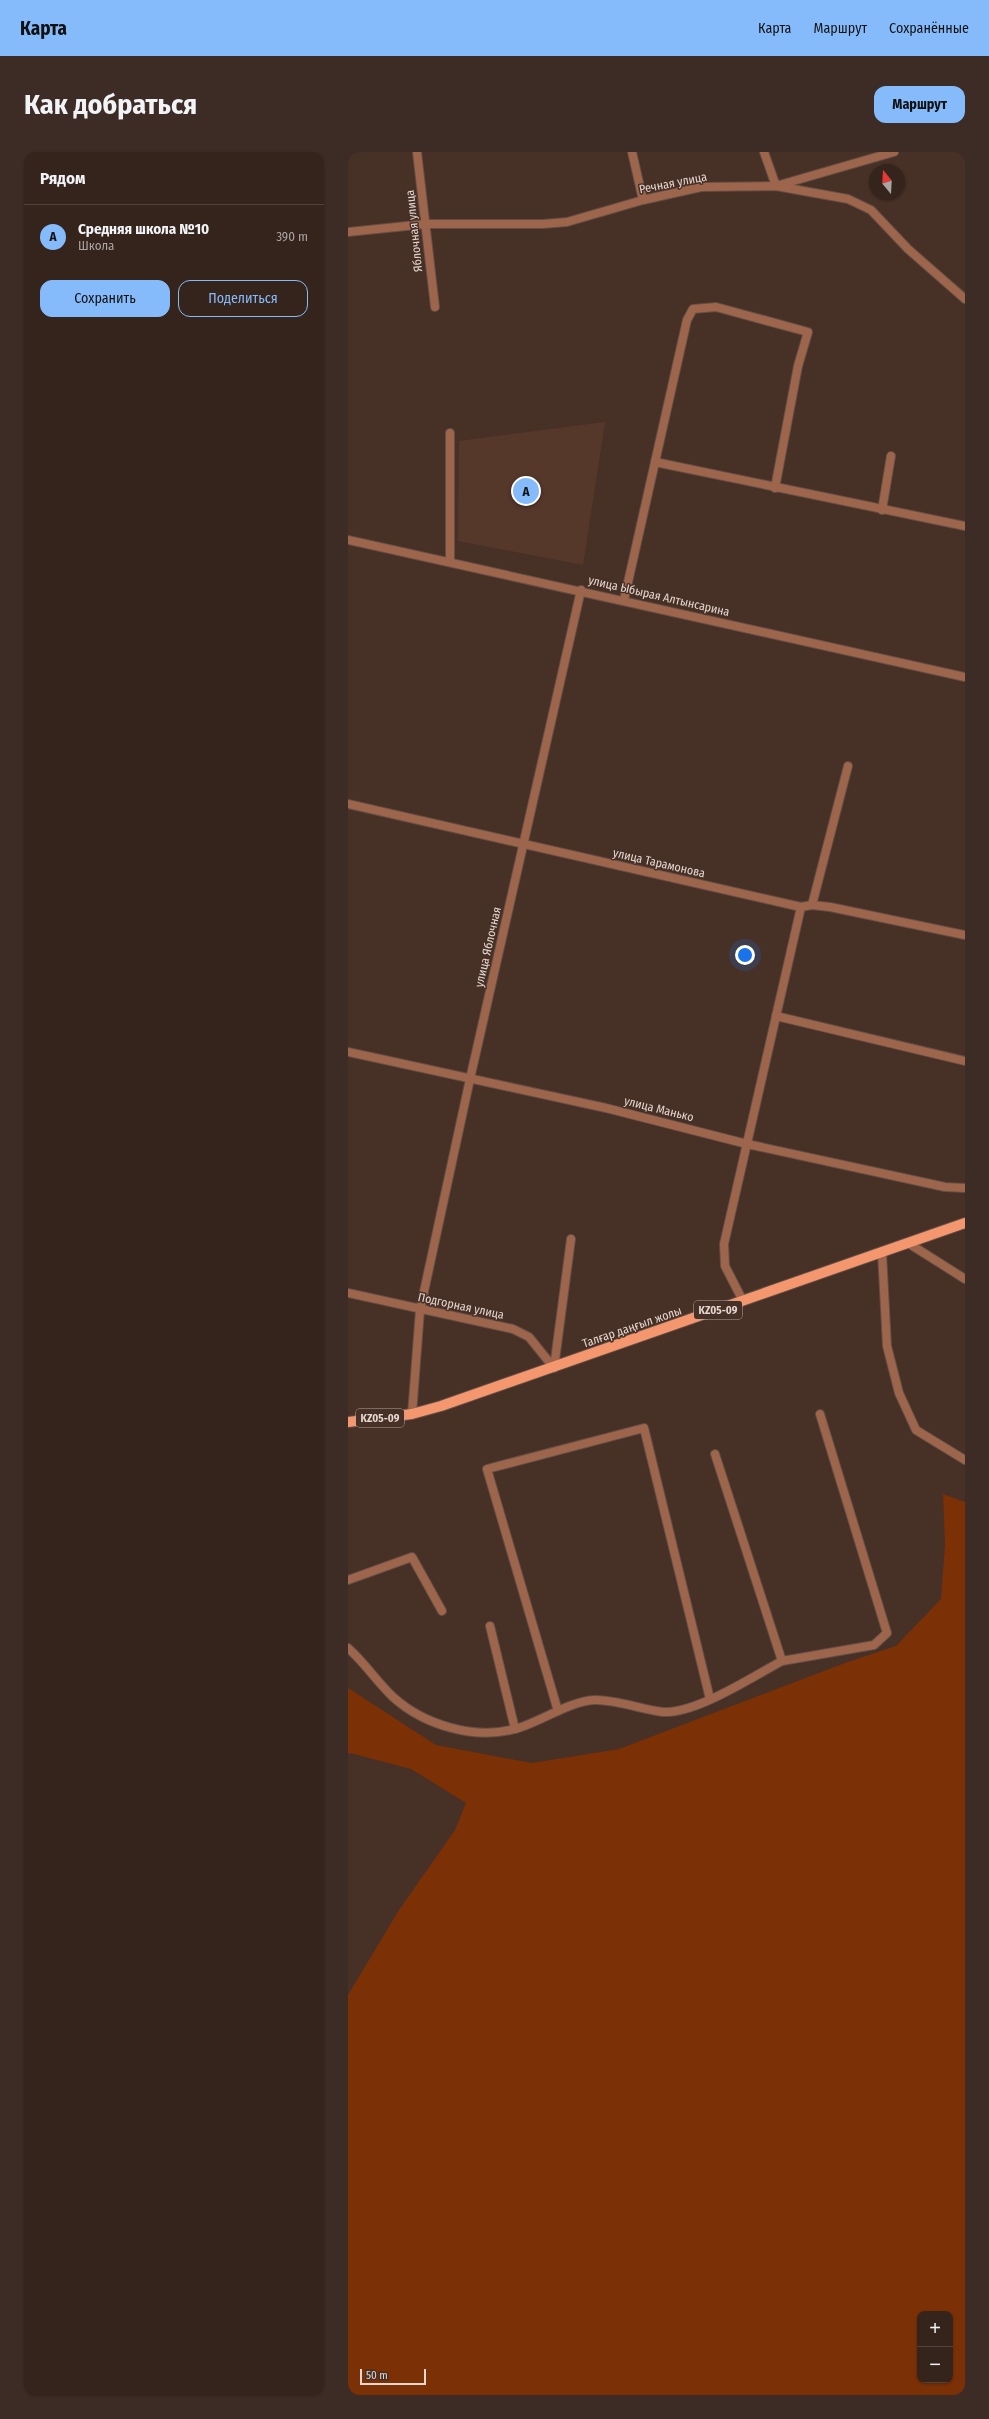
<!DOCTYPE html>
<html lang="ru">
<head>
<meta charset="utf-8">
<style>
  body { margin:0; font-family:"Fira Sans Condensed",sans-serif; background:#3d2c25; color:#f1f3f6 }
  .controls { position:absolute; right:12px; bottom:12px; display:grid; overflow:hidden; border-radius:8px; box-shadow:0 1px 3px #0004 }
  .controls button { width:36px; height:36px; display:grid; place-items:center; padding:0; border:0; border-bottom:1px solid #4f413b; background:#35241c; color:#f1f3f6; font:20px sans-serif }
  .compass { position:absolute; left:521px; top:12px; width:36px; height:36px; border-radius:50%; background:#35241c; box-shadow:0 1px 3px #0004; rotate:342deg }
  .scale { position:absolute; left:12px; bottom:10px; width:66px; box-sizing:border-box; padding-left:4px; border:2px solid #e5d6d0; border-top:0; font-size:11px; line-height:14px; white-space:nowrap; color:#e5d6d0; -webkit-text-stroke:3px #473026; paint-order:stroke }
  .you { position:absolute; left:397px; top:803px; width:14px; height:14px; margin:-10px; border:3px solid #fff; border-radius:50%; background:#1a73e8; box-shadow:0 0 0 6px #1a73e833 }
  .badge { display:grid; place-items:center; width:26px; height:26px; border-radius:50%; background:#86bbfb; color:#111; font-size:13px; font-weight:700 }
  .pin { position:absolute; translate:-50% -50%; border:2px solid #fff; box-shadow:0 1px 4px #0006 }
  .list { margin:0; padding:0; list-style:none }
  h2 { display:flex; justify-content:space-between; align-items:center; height:52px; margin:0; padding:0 16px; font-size:17px }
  h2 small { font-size:13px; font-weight:400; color:#aaa4a3 }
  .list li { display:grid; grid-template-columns:26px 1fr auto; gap:12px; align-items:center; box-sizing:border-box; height:64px; padding:0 16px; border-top:1px solid #4f413b }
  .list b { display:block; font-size:15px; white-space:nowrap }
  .list p { margin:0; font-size:13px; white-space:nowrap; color:#aaa4a3 }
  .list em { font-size:13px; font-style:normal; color:#aaa4a3 }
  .actions { display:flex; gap:8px; padding:12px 16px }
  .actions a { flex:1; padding:9px 0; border:1px solid #86bbfb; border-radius:12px; text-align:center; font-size:14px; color:#86bbfb }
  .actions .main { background:#86bbfb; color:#111 }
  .map { position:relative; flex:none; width:617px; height:2243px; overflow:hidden; border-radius:12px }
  header { display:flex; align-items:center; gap:24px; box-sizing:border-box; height:56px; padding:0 20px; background:#86bbfb; color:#111 }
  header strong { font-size:19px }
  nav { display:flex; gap:22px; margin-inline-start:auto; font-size:14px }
  .intro { display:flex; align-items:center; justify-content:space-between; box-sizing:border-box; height:96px; padding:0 24px }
  h1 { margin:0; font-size:28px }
  .button { padding:10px 18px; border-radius:12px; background:#86bbfb; color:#111; font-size:14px; font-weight:700 }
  main { display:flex; gap:24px; padding:0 24px }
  aside { flex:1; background:#35241c; border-radius:12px; box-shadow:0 1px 3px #0004 }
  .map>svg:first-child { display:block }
</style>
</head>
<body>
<header>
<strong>Карта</strong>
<nav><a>Карта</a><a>Маршрут</a><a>Сохранённые</a></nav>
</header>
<div class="intro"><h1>Как добраться</h1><a class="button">Маршрут</a></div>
<main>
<aside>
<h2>Рядом<small></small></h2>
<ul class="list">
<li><span class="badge">A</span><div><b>Средняя школа №10</b><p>Школа</p></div><em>390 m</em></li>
</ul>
<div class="actions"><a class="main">Сохранить</a><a>Поделиться</a></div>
</aside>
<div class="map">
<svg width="617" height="2243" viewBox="0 0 617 2243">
  <rect width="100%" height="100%" fill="#473026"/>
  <!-- built -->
  <path fill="#56382b" d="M257,270L235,413L110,389L111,289Z"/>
  <!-- green -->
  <path fill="#7b3006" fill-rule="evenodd" d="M595,1342L617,1350V2243H0V1843L51,1758L107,1678L118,1651L63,1617L2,1601L0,1602V1536L88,1593L184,1611L271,1597L497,1511L548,1494L593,1447L597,1393ZM572,2162H602V2228H572Z"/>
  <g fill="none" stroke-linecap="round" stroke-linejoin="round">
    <!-- street casing -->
    <g stroke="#634e45" stroke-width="10">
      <g id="street">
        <path d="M69,0L87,155"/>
        <path d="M284,0L295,48"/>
        <path d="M416,0L428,34L546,0"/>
        <path d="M0,80L78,72H195L219,70L295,48L353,35L428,34L500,47L523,58L560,97L617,147"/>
        <path d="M307,310L617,374"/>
        <path d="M534,358L543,304"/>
        <path d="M0,388L617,525"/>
        <path d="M102,410V281"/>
        <path d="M276,448L339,168L345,157L368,155L460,180L450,214L427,336"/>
        <path d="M0,652L453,755L464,753L482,755L617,783"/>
        <path d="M464,753L500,614"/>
        <path d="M428,864L617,909"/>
        <path d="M0,900L258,956L399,992L597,1035L617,1036"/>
        <path d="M560,1091L617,1127"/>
        <path d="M534,1101L539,1194L551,1241L568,1278L617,1308"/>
        <path d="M0,1141L165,1177L181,1185L206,1216"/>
        <path d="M395,1149L377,1114L376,1092L453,755"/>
        <path d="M206,1216L223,1087"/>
        <path d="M64,1262L72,1158L122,927L233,438"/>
        <path d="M0,1428L64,1405L94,1459"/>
        <path d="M142,1474L167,1577"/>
        <path d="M0,1496C17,1511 29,1530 45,1545C76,1573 126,1588 167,1577C190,1571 222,1549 246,1548C268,1547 294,1558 315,1560C348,1562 404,1525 434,1509L367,1302"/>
        <path d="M434,1509L526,1493L539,1481L472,1262"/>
        <path d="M210,1559L139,1317L296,1276L362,1547"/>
      </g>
    </g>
    <!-- primary casing -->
    <g stroke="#634e45" stroke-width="12">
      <path id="primary" d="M0,1270L64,1262L93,1254L617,1071"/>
    </g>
    <!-- street -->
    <use href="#street" stroke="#9d654c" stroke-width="8"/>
    <!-- primary -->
    <use href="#primary" stroke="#f4976f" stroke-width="10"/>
  </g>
  <g text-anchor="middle" stroke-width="3" stroke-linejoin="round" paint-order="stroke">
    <!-- shield labels -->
    <g fill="#473026" stroke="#b6a49d" stroke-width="1">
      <rect x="346" y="1149" width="48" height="18" rx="3"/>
      <rect x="8" y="1257" width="48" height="18" rx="3"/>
    </g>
    <g font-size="11" font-weight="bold" fill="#e5d6d0">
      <text x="370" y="1162">KZ05-09</text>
      <text x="32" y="1270">KZ05-09</text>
    </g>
    <!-- street labels -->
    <g font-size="12" fill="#e5d6d0" stroke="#473026">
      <text transform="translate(325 31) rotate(-11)" y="4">Речная улица</text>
      <text transform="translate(66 79) rotate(-96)" y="4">Яблочная улица</text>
      <text transform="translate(311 444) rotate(13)" y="4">улица Ыбырая Алтынсарина</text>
      <text transform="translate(311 711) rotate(13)" y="4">улица Тарамонова</text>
      <text transform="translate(140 795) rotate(-77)" y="4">улица Яблочная</text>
      <text transform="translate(311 957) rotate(14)" y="4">улица Манько</text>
      <text transform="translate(113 1154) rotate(12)" y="4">Подгорная улица</text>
      <text transform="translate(284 1175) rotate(-19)" y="4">Талғар даңғыл жолы</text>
    </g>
  </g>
</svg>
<div class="controls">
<button>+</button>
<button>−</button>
</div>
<svg class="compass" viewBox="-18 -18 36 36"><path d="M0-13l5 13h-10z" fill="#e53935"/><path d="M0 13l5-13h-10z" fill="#aaa4a3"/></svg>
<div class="scale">50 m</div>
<div class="you"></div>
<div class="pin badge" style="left:178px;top:339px">A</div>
</div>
</main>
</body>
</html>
